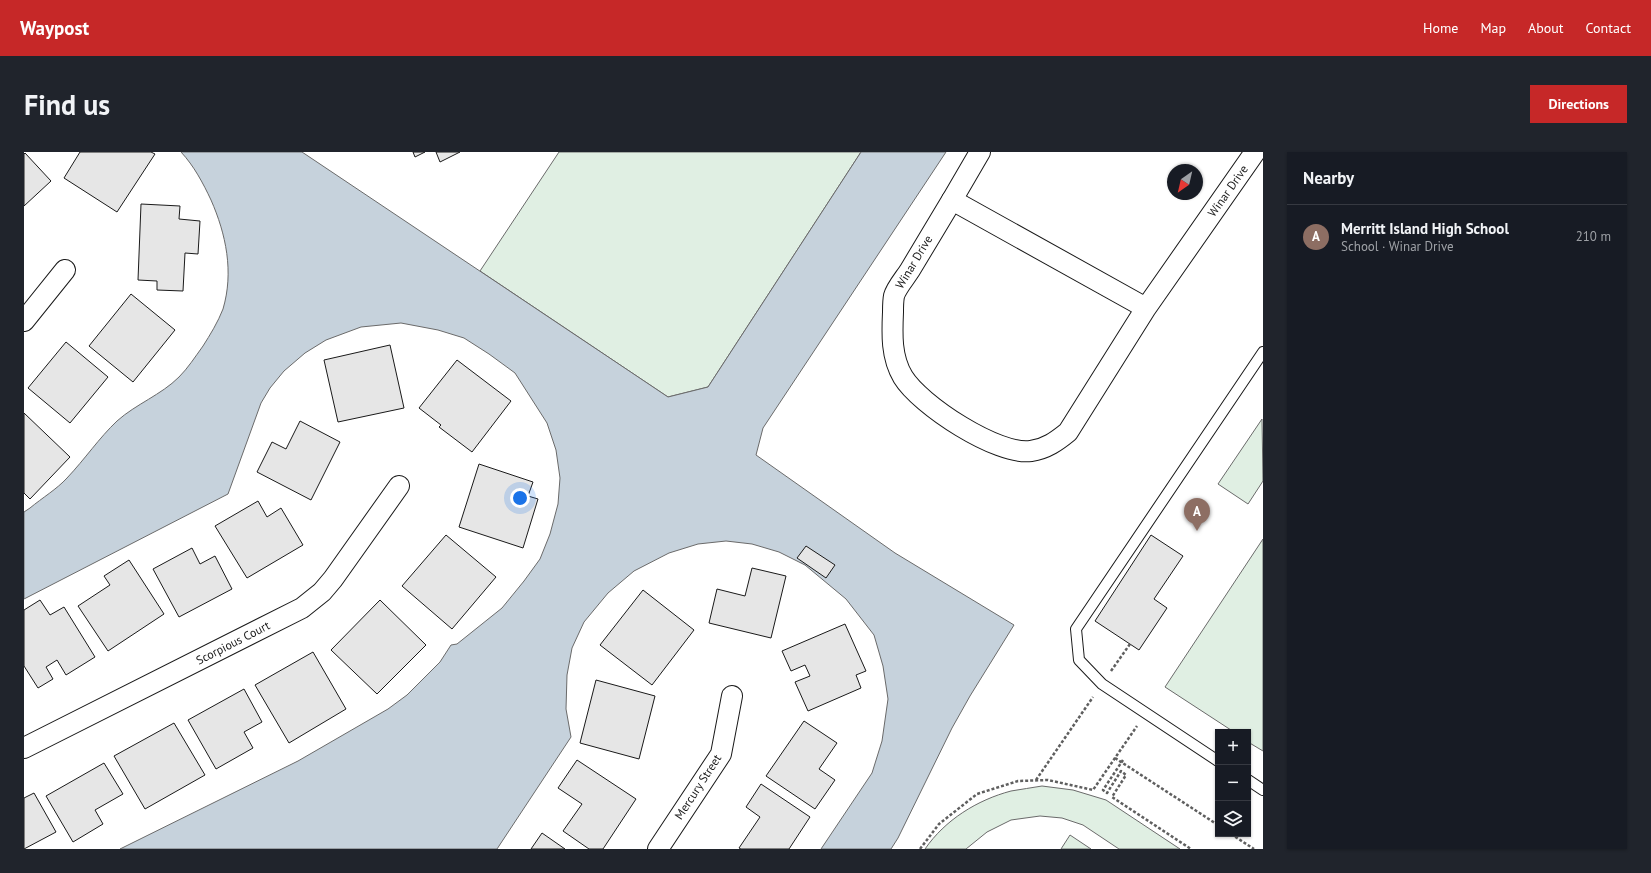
<!DOCTYPE html>
<html lang="en">
<head>
<meta charset="utf-8">
<style>
  body { margin:0; font-family:"PT Sans",sans-serif; background:#20242c; color:#f1f3f6 }
  .controls { position:absolute; right:12px; bottom:12px; display:grid; overflow:hidden; border-radius:0px; box-shadow:0 1px 3px #0004 }
  .controls button { width:36px; height:36px; display:grid; place-items:center; padding:0; border:0; border-bottom:1px solid #363941; background:#171b24; color:#f1f3f6; font:20px sans-serif }
  .compass { position:absolute; left:1143px; top:12px; width:36px; height:36px; border-radius:50%; background:#171b24; box-shadow:0 1px 3px #0004; rotate:214deg }
  .you { position:absolute; left:496px; top:346px; width:14px; height:14px; margin:-10px; border:3px solid #fff; border-radius:50%; background:#1a73e8; box-shadow:0 0 0 6px #1a73e833 }
  .badge { display:grid; place-items:center; width:26px; height:26px; border-radius:50%; background:#c62828; color:#fff; font-size:13px; font-weight:700 }
  .pin { position:absolute; translate:-50% -33px; filter:drop-shadow(0 1px 2px #0008) }
  .pin::after { content:''; position:absolute; top:21px; width:14px; height:12px; background:inherit; clip-path:polygon(0 0,100% 0,50% 100%) }
  .list { margin:0; padding:0; list-style:none }
  h2 { display:flex; justify-content:space-between; align-items:center; height:52px; margin:0; padding:0 16px; font-size:17px }
  h2 small { font-size:13px; font-weight:400; color:#9ea1a6 }
  .list li { display:grid; grid-template-columns:26px 1fr auto; gap:12px; align-items:center; box-sizing:border-box; height:64px; padding:0 16px; border-top:1px solid #363941 }
  .list b { display:block; font-size:15px; white-space:nowrap }
  .list p { margin:0; font-size:13px; white-space:nowrap; color:#9ea1a6 }
  .list em { font-size:13px; font-style:normal; color:#9ea1a6 }
  .icon { flex:none; width:22px; height:22px; fill:none; stroke:currentColor; stroke-width:2; stroke-linecap:round; stroke-linejoin:round }
  .map { position:relative; flex:none; width:1239px; height:697px; overflow:hidden; border-radius:0px }
  header { display:flex; align-items:center; gap:24px; box-sizing:border-box; height:56px; padding:0 20px; background:#c62828; color:#fff }
  header strong { font-size:19px }
  nav { display:flex; gap:22px; margin-inline-start:auto; font-size:14px }
  .intro { display:flex; align-items:center; justify-content:space-between; box-sizing:border-box; height:96px; padding:0 24px }
  h1 { margin:0; font-size:28px }
  .button { padding:10px 18px; border-radius:0px; background:#c62828; color:#fff; font-size:14px; font-weight:700 }
  main { display:flex; gap:24px; padding:0 24px }
  aside { flex:1; background:#171b24; border-radius:0px; box-shadow:0 1px 3px #0004 }
  .map>svg:first-child { display:block }
</style>
</head>
<body>
<header>
<strong>Waypost</strong>
<nav><a>Home</a><a>Map</a><a>About</a><a>Contact</a></nav>
</header>
<div class="intro"><h1>Find us</h1><a class="button">Directions</a></div>
<main>
<div class="map">
<svg width="1239" height="697" viewBox="0 0 1239 697">
  <rect width="100%" height="100%" fill="#fff"/>
  <!-- green -->
  <g fill="#e0efe3" stroke="#6a6a6a">
    <path d="M535,0H837L684,235L644,245L456,119Z"/>
    <path d="M1238,267L1239,329L1224,352L1194,332Z"/>
    <path d="M1239,387V599L1224,590V580H1210L1141,535Z"/>
    <path d="M1018,634L1049,638L1082,648L1156,697H1095L1059,673L1038,666L1016,664L987,668L963,680L942,697H901C921,668 953,648 987,639C997,637 1008,636 1018,634Z"/>
    <path d="M1046,683L1067,697H1037Z"/>
  </g>
  <!-- water -->
  <path fill="#c6d2dc" stroke="#6a6a6a" d="M157,0H278L644,245L684,235L837,0H922L739,276L732,303L871,401L990,473L946,544L928,576L874,686L867,697H797L848,621L858,589L864,547L859,514L850,483L822,447L781,413L755,400L728,392L702,389L674,392L645,401L610,419L584,441L560,470L548,496L543,523L542,557L547,585L473,697H96L274,609L364,557L383,543L416,510L427,493L433,492L478,456L500,429L516,407L526,382L534,352L536,326L532,298L523,271L491,221L465,202L440,186L414,178L377,171L337,175L302,188L281,201L260,219L246,236L237,251L204,342L0,447V360L6,356C18,346 33,337 43,326C61,307 75,286 93,269C112,252 137,243 155,225C164,216 171,205 179,194C186,183 194,170 199,157C210,120 202,82 187,48C179,31 170,14 157,0Z"/>
  <!-- building -->
  <g fill="#e6e6e6" stroke="#1a1a1a">
    <path d="M56,0H127L131,2L93,60L40,26Z"/>
    <path d="M389,0H401L391,5Z"/>
    <path d="M412,0H436L416,10Z"/>
    <path d="M1,1L27,29L0,54V2Z"/>
    <path d="M117,52L156,54L155,67L176,69L174,102L161,101L159,139L133,138V129L114,128Z"/>
    <path d="M107,142L151,178L109,230L65,194Z"/>
    <path d="M42,190L84,225L46,271L4,236Z"/>
    <path d="M366,193L380,256L314,270L300,208Z"/>
    <path d="M433,208L487,249L448,300L415,275L417,273L395,256Z"/>
    <path d="M0,261L46,305L6,347L0,341Z"/>
    <path d="M276,269L316,290L287,348L233,320L248,290L262,297Z"/>
    <path d="M455,312L509,330L504,344L514,347L499,396L435,375Z"/>
    <path d="M234,349L243,365L257,356L279,393L223,426L191,374Z"/>
    <path d="M422,383L472,425L428,477L378,434Z"/>
    <path d="M1127,383L1159,404L1130,447L1143,456L1115,498L1071,469Z"/>
    <path d="M782,394L811,413L802,426L773,406Z"/>
    <path d="M168,396L176,412L191,404L208,437L155,465L129,417Z"/>
    <path d="M105,408L140,462L84,499L54,454L86,433L80,424Z"/>
    <path d="M728,416L762,424L747,486L685,471L693,437L721,444Z"/>
    <path d="M619,438L670,478L628,533L576,493Z"/>
    <path d="M16,448L26,463L40,455L71,505L42,523L33,508L22,515L29,527L14,536L0,514V458Z"/>
    <path d="M356,448L402,493L353,542L307,498Z"/>
    <path d="M821,472L842,519L832,523L837,536L784,559L771,530L786,524L781,513L767,519L758,499Z"/>
    <path d="M289,500L322,557L265,591L231,533Z"/>
    <path d="M572,528L631,544L615,607L556,591Z"/>
    <path d="M220,537L238,570L220,580L229,596L192,617L164,568Z"/>
    <path d="M780,569L813,591L795,617L811,628L791,657L742,624Z"/>
    <path d="M150,571L181,623L121,657L90,604Z"/>
    <path d="M553,608L612,647L579,697H565L539,679L558,652L534,636Z"/>
    <path d="M80,611L99,642L71,658L79,672L49,690L22,644Z"/>
    <path d="M737,632L786,665L765,697H717L715,696L736,665L722,655Z"/>
    <path d="M10,641L32,680L0,697V646Z"/>
    <path d="M518,681L541,697H507Z"/>
  </g>
  <g fill="none" stroke-linecap="round" stroke-linejoin="round">
    <!-- service casing -->
    <g stroke="#1a1a1a" stroke-width="12">
      <g id="service">
        <path d="M1194,609L1078,532L1055,508L1052,477L1239,200"/>
        <path d="M1224,628L1239,638"/>
      </g>
    </g>
    <!-- minor casing -->
    <g stroke="#1a1a1a" stroke-width="22">
      <g id="minor">
        <path d="M928,48L956,0"/>
        <path d="M1122,156L1044,280C1033,289 1022,297 1007,299C974,304 896,253 879,225C867,205 868,182 869,160C869,155 869,149 870,144C872,136 881,126 886,118C900,95 914,71 928,48L1122,156L1231,0"/>
        <path d="M0,169L41,118"/>
        <path d="M0,596L278,456L298,440L309,427L375,334"/>
        <path d="M634,697L697,602L708,544"/>
      </g>
    </g>
    <!-- path -->
    <g stroke="#5f5f5f" stroke-width="2.5" stroke-dasharray="3 2" stroke-linecap="butt">
      <path d="M1087,519L1106,492"/>
      <path d="M1091,606L1194,673"/>
      <path d="M1099,608L1079,638L1083,641L1097,619L1102,623L1088,645L1167,697"/>
      <path d="M1012,628L1069,545"/>
      <path d="M1207,682L1230,697"/>
      <path d="M896,697L915,672L953,642L994,629L1024,628L1069,638L1113,574"/>
    </g>
    <!-- service -->
    <use href="#service" stroke="#fff" stroke-width="10"/>
    <!-- minor -->
    <use href="#minor" stroke="#fff" stroke-width="20"/>
  </g>
  <g text-anchor="middle" stroke-width="3" stroke-linejoin="round" paint-order="stroke">
    <!-- street labels -->
    <g font-size="12" fill="#1a1a1a" stroke="#fff">
      <text transform="translate(1204 39) rotate(-55)" y="4">Winar Drive</text>
      <text transform="translate(890 110) rotate(-59)" y="4">Winar Drive</text>
      <text transform="translate(209 491) rotate(-27)" y="4">Scorpious Court</text>
      <text transform="translate(674 635) rotate(-57)" y="4">Mercury Street</text>
    </g>
  </g>
</svg>
<div class="controls">
<button>+</button>
<button>−</button>
<button><svg class="icon" aria-label="layers" viewBox="0 0 24 24"><path d="M12 4l9 5-9 5-9-5zM3 14l9 5 9-5"/></svg></button>
</div>
<svg class="compass" viewBox="-18 -18 36 36"><path d="M0-13l5 13h-10z" fill="#e53935"/><path d="M0 13l5-13h-10z" fill="#9ea1a6"/></svg>
<div class="you"></div>
<div class="pin badge" style="left:1173px;top:379px;background:#8d6e63">A</div>
</div>
<aside>
<h2>Nearby<small></small></h2>
<ul class="list">
<li><span class="badge" style="background:#8d6e63">A</span><div><b>Merritt Island High School</b><p>School · Winar Drive</p></div><em>210 m</em></li>
</ul>
</aside>
</main>
</body>
</html>
